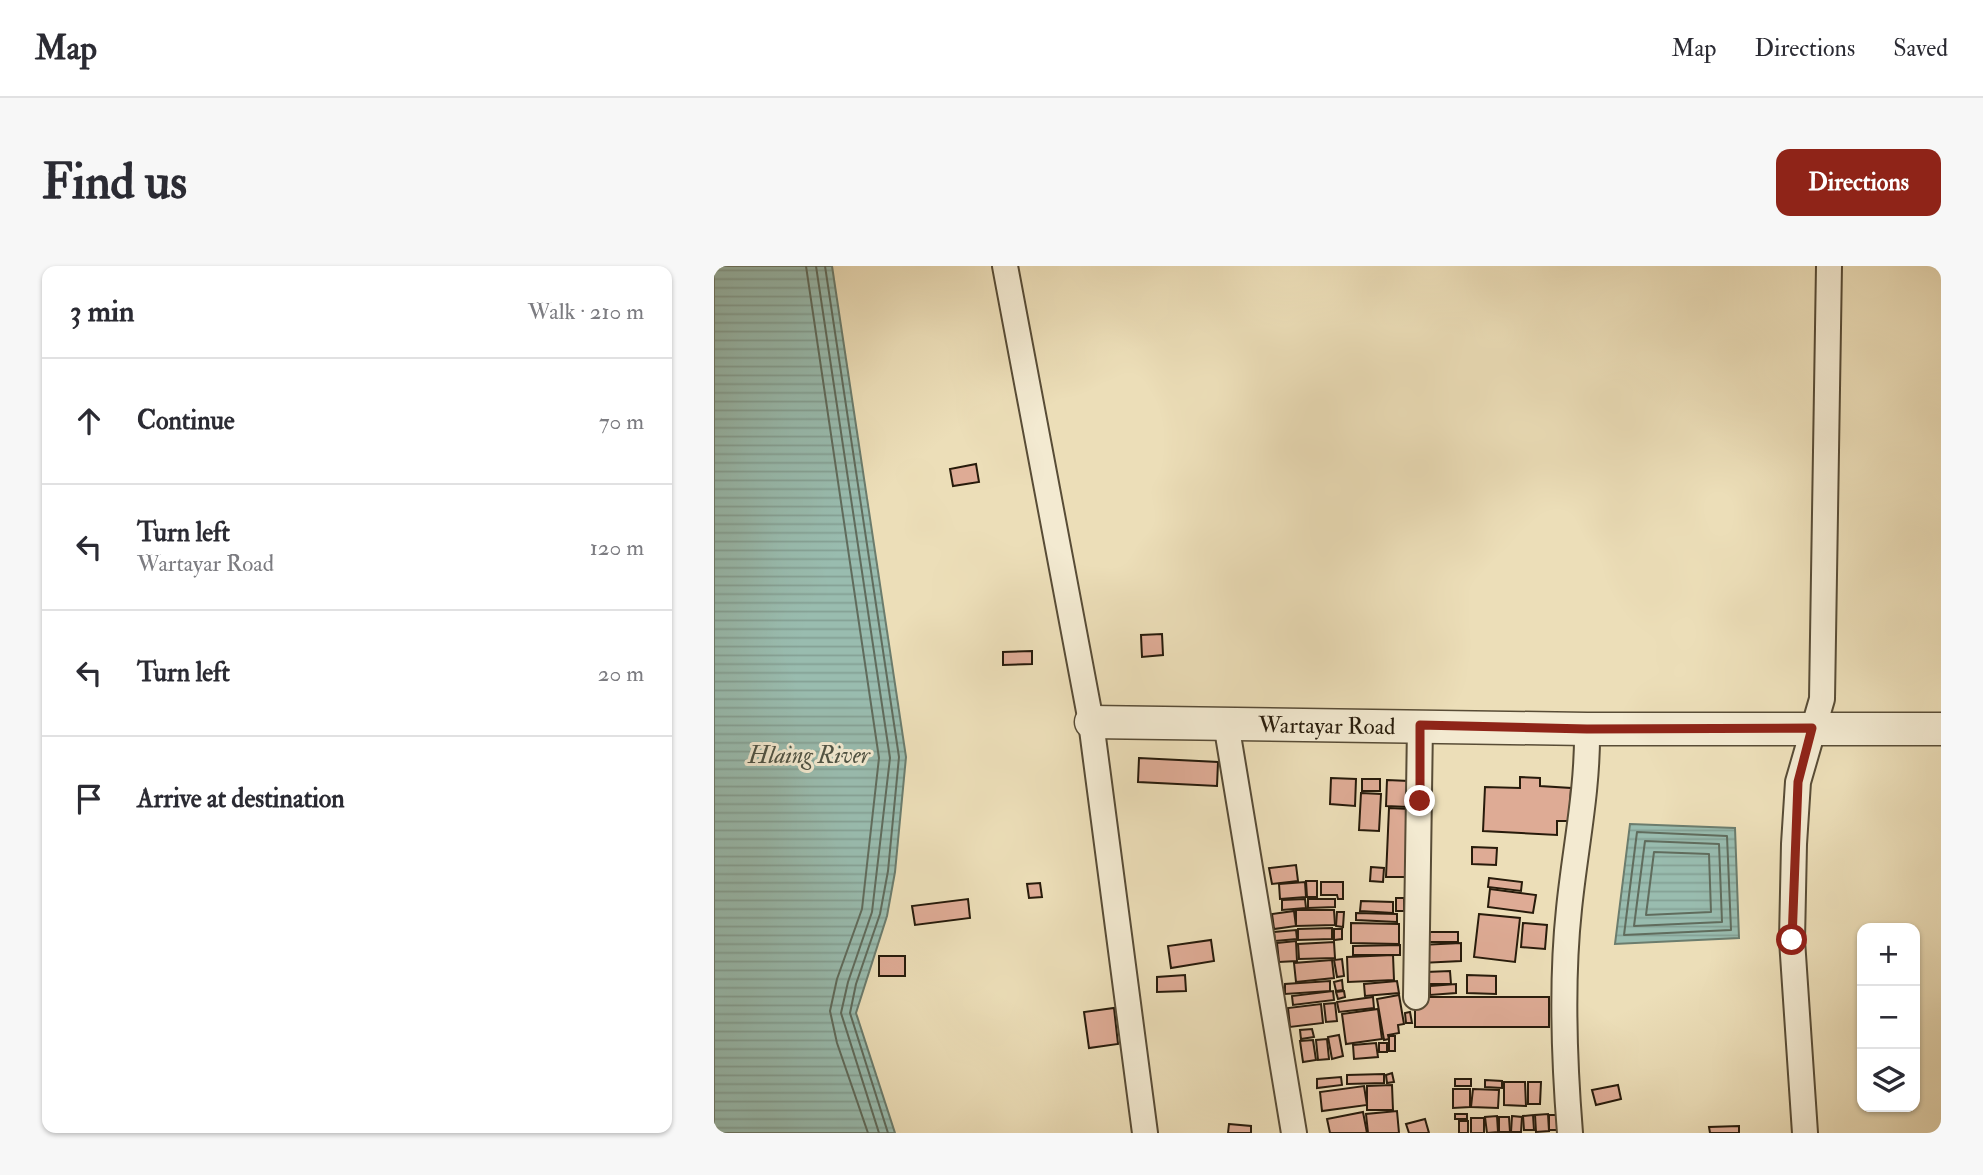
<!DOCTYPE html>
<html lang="en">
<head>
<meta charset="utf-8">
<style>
  body { margin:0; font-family:"IM FELL Double Pica",serif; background:#f7f7f7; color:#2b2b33 }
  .controls { position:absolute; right:21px; bottom:21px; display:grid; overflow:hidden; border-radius:14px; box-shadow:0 2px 5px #0004 }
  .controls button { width:63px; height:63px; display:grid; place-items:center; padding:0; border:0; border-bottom:2px solid #e1e1e2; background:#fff; color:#2b2b33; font:35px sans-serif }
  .stop { position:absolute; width:21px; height:21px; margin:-16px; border:5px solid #8f2418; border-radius:50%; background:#fff }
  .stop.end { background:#8f2418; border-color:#fff; box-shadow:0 2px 7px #0008 }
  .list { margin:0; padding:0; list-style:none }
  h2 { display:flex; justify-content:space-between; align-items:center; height:91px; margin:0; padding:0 28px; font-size:30px }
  h2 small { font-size:23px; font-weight:400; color:#7c7c81 }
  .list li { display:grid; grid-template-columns:46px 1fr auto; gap:21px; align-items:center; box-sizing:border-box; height:126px; padding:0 28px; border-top:2px solid #e1e1e2 }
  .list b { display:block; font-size:26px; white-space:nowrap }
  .list p { margin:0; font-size:23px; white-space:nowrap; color:#7c7c81 }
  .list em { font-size:23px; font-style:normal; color:#7c7c81 }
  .icon { flex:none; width:38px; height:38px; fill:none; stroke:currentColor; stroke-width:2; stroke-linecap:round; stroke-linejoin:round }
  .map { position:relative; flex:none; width:1227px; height:867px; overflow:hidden; border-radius:14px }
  header { display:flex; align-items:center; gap:42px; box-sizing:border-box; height:98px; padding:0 35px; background:#fff; border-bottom:2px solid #e1e1e2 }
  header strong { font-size:33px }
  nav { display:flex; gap:38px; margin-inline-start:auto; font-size:24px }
  .intro { display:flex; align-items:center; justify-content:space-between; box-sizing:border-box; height:168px; padding:0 42px }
  h1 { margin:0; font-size:49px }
  .button { padding:18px 32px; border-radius:14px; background:#8f2418; color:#fff; font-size:24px; font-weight:700 }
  main { display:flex; gap:42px; padding:0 42px }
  aside { flex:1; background:#fff; border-radius:14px; box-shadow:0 2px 5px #0004 }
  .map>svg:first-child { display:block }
</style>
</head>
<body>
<header>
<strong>Map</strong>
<nav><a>Map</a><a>Directions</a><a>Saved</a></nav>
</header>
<div class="intro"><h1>Find us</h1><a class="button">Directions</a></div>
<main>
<aside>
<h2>3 min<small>Walk · 210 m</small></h2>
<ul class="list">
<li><svg class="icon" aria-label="ahead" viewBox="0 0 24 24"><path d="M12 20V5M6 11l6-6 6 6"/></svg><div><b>Continue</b></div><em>70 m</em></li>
<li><svg class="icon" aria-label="left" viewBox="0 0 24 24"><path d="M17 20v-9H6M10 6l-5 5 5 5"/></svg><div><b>Turn left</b><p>Wartayar Road</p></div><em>120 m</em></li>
<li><svg class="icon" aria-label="left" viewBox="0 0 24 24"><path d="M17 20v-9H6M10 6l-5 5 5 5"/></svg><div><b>Turn left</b></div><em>20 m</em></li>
<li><svg class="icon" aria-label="arrive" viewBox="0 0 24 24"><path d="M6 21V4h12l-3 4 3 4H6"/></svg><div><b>Arrive at destination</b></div></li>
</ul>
</aside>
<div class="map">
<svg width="1227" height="867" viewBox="0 0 1227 867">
  <defs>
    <pattern id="water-rules" width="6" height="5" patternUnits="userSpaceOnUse" patternTransform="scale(1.75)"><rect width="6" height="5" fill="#99bcaf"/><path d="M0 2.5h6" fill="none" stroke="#84a195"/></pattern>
  </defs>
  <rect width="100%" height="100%" fill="#ecdeb8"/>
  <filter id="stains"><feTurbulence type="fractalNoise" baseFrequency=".00286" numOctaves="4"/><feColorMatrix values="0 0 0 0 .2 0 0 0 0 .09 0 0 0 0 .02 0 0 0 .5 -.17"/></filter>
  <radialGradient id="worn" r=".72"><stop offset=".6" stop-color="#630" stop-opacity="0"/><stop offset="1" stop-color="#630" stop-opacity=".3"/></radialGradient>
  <!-- water -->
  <g fill="url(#water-rules)" stroke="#6b7c6d" stroke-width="2">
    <path d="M0,0H118L192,491L181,606L173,650L142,747L181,867H0Z"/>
    <path d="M916,558L1021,562L1025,672L901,678Z"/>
  </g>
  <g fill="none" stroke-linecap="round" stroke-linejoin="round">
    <!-- shore -->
    <g stroke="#606c5d" stroke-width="2">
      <path d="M92,0L165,492L148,643L123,713L116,745L123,777L154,867"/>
      <path d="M102,0L176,492L158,646L134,716L127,747L165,867"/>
      <path d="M111,0L185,491L174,605L166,648L142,718L136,747L174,867"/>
      <path d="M923,566L1013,570L1017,664L910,669Z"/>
      <path d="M931,575L1005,578L1008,656L920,660Z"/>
      <path d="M940,586L995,588L997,646L932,649Z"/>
    </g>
  </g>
  <!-- building -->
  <g fill="#deab95" stroke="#271b0b" stroke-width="2">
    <path d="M262,198L265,216L239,220L236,203Z"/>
    <path d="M448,368L449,389L428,391L427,369Z"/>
    <path d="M318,385V398L289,399V386Z"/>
    <path d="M425,492L504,496L503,520L424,516Z"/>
    <path d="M806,511L826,512V520L857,522L855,555H843V569L769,565L771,521L806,522Z"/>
    <path d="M617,512L642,513L641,540L616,538Z"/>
    <rect x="648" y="513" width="18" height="12"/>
    <path d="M673,514L695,515L694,541L672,540Z"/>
    <path d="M647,527L667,528L665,565L645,564Z"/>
    <path d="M675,542L696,543L693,611H672Z"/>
    <path d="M758,581L783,582L782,599L758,598Z"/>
    <path d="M582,599L584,615L558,618L555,602Z"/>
    <path d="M657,601L670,602L669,616L656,615Z"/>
    <path d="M775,612L808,616L807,625L774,621Z"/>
    <path d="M592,615H603V631H593Z"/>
    <path d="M591,616L592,631L566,633L565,618Z"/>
    <path d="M607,616H629V633H624L623,629H607Z"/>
    <path d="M326,617L328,631L315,632L313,618Z"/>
    <path d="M776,623L822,629L819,647L774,641Z"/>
    <rect x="682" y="632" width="8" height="13"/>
    <path d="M254,633L256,652L201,659L198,640Z"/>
    <path d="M591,633L592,642L568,644V634Z"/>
    <path d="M594,633H621V641L594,642Z"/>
    <path d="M647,635L679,636V647L646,645Z"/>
    <path d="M582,644H620L621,659L582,660Z"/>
    <path d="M580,645L582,660L560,663L558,648Z"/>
    <path d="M623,646H630L629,661L622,660Z"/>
    <path d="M642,647L683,648V656L642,654Z"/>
    <path d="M765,648L806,652L801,696L760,691Z"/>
    <path d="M637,657L685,658V678L637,677Z"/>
    <path d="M809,657L833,659L831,683L807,681Z"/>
    <path d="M618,662V673L584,674V663Z"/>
    <path d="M620,663H628V673L620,674Z"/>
    <path d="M582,664L583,673L561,675L560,666Z"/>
    <rect x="703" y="666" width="41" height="10"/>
    <path d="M497,674L500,695L457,702L454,680Z"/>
    <path d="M582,675L583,695L565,696L563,677Z"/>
    <path d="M620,676L621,692L585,693L584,678Z"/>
    <path d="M747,677V695L707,697L706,679Z"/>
    <path d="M686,679V689H639V680Z"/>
    <path d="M679,689L680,714L634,716L633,691Z"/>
    <rect x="165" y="690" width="26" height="20"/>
    <path d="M628,693L630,710L623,711L620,694Z"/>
    <path d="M618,694L620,712L582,716L580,697Z"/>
    <path d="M736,705L737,718H712V706Z"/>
    <path d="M471,709L472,725L443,726V711Z"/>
    <path d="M753,709L782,710V728L753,727Z"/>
    <path d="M628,714L629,724L622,725L620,716Z"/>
    <path d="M616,715V725L571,728V718Z"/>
    <path d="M683,715L685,727L651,730L650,718Z"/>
    <path d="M742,718V727L716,729V720Z"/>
    <path d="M619,725L620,734L579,739L578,730Z"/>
    <path d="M630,725L631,731L624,733L622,726Z"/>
    <path d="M685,729L690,758L684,759L685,767L674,769L675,773L670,774L663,733Z"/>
    <path d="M659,731L660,742L625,746L623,736Z"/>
    <rect x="701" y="731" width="134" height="30"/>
    <path d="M621,737L623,755L612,756L610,738Z"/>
    <path d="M607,738L609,757L576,761L574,742Z"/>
    <path d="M400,742L404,778L375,782L370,746Z"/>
    <path d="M664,743L668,773L632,778L628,748Z"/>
    <path d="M696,746L698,757H692L691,747Z"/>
    <path d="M598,763L600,771L587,773L586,764Z"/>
    <path d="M625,769L629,790L618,793L614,771Z"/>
    <rect x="675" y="770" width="6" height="15"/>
    <path d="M613,773L615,793L604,794L602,774Z"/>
    <path d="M599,774L602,794L589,796L586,775Z"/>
    <path d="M662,777L664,791L640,793L639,779Z"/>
    <rect x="665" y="777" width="8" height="9"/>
    <path d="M678,807L680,816L673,817L672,809Z"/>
    <path d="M670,808V817L633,818V809Z"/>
    <path d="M627,811L628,819L603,822V813Z"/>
    <rect x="741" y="813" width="16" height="7"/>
    <path d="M771,814L788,815V822L771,821Z"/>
    <path d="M790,816H811L812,840L790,839Z"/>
    <path d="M814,816H827L826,838H814Z"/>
    <path d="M678,819L679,844H653V820Z"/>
    <path d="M904,819L907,833L882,839L878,824Z"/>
    <path d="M650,820L653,839L608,845L606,826Z"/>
    <path d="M739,823H756V841L739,842Z"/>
    <path d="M759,823L785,824L784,842L757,841Z"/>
    <path d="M683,845L685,867H654L652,848Z"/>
    <path d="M649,846L653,867H616L613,853Z"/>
    <rect x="741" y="848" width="12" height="5"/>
    <path d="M834,848L835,865L822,866L821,849Z"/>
    <path d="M819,849L820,864H810L809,850Z"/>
    <path d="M835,849H845L846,864H835Z"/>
    <path d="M783,850L784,866L773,867L771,851Z"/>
    <path d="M798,850L808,851L807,866H797Z"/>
    <path d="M785,851H795L796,866H785Z"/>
    <rect x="757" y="852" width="13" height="15"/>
    <path d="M711,853L715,867H695L692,858Z"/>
    <rect x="745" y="855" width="9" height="12"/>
    <path d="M515,858L537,860V867H514Z"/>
    <path d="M1025,860V867H996L995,861Z"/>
  </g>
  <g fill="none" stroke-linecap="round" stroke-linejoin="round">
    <!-- minor casing -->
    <g stroke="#584c36" stroke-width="28">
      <g id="minor">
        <path d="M291,0L377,456L431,867"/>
        <path d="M512,457L580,867"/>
        <path d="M702,731L706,459"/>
        <path d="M856,867C850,793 847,717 855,643C861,583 874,524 873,463"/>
        <path d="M1091,867L1078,674L1080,578L1084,516L1108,433L1115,0"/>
      </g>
    </g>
    <!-- tertiary casing -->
    <g stroke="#584c36" stroke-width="35">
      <g id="tertiary">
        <path id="s1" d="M377,456L873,463H1227"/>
      </g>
    </g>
    <!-- minor -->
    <use href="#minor" stroke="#f3ead1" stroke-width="24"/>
    <!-- tertiary -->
    <use href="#tertiary" stroke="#f3ead1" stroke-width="32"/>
  </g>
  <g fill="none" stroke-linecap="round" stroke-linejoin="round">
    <!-- route -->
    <path stroke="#8f2418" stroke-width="9" d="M706,535V459L873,463L1098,462L1084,516L1078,674"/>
  </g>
  <g text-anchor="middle" stroke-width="6" stroke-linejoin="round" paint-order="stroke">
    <!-- street labels -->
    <g font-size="23" fill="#271b0b" stroke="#f3ead1">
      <text dy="8" stroke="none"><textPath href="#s1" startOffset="236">Wartayar Road</textPath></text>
    </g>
    <!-- water labels -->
    <g font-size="24" font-style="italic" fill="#4f5344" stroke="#f3ead1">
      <text x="95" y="497">Hlaing River</text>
    </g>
  </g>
  <rect width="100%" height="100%" filter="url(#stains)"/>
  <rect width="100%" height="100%" fill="url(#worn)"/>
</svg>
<div class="controls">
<button>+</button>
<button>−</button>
<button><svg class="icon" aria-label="layers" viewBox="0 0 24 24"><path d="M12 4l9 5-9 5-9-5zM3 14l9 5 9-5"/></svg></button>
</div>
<div class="stop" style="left:1078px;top:674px"></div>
<div class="stop end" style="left:706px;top:535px"></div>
</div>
</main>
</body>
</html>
